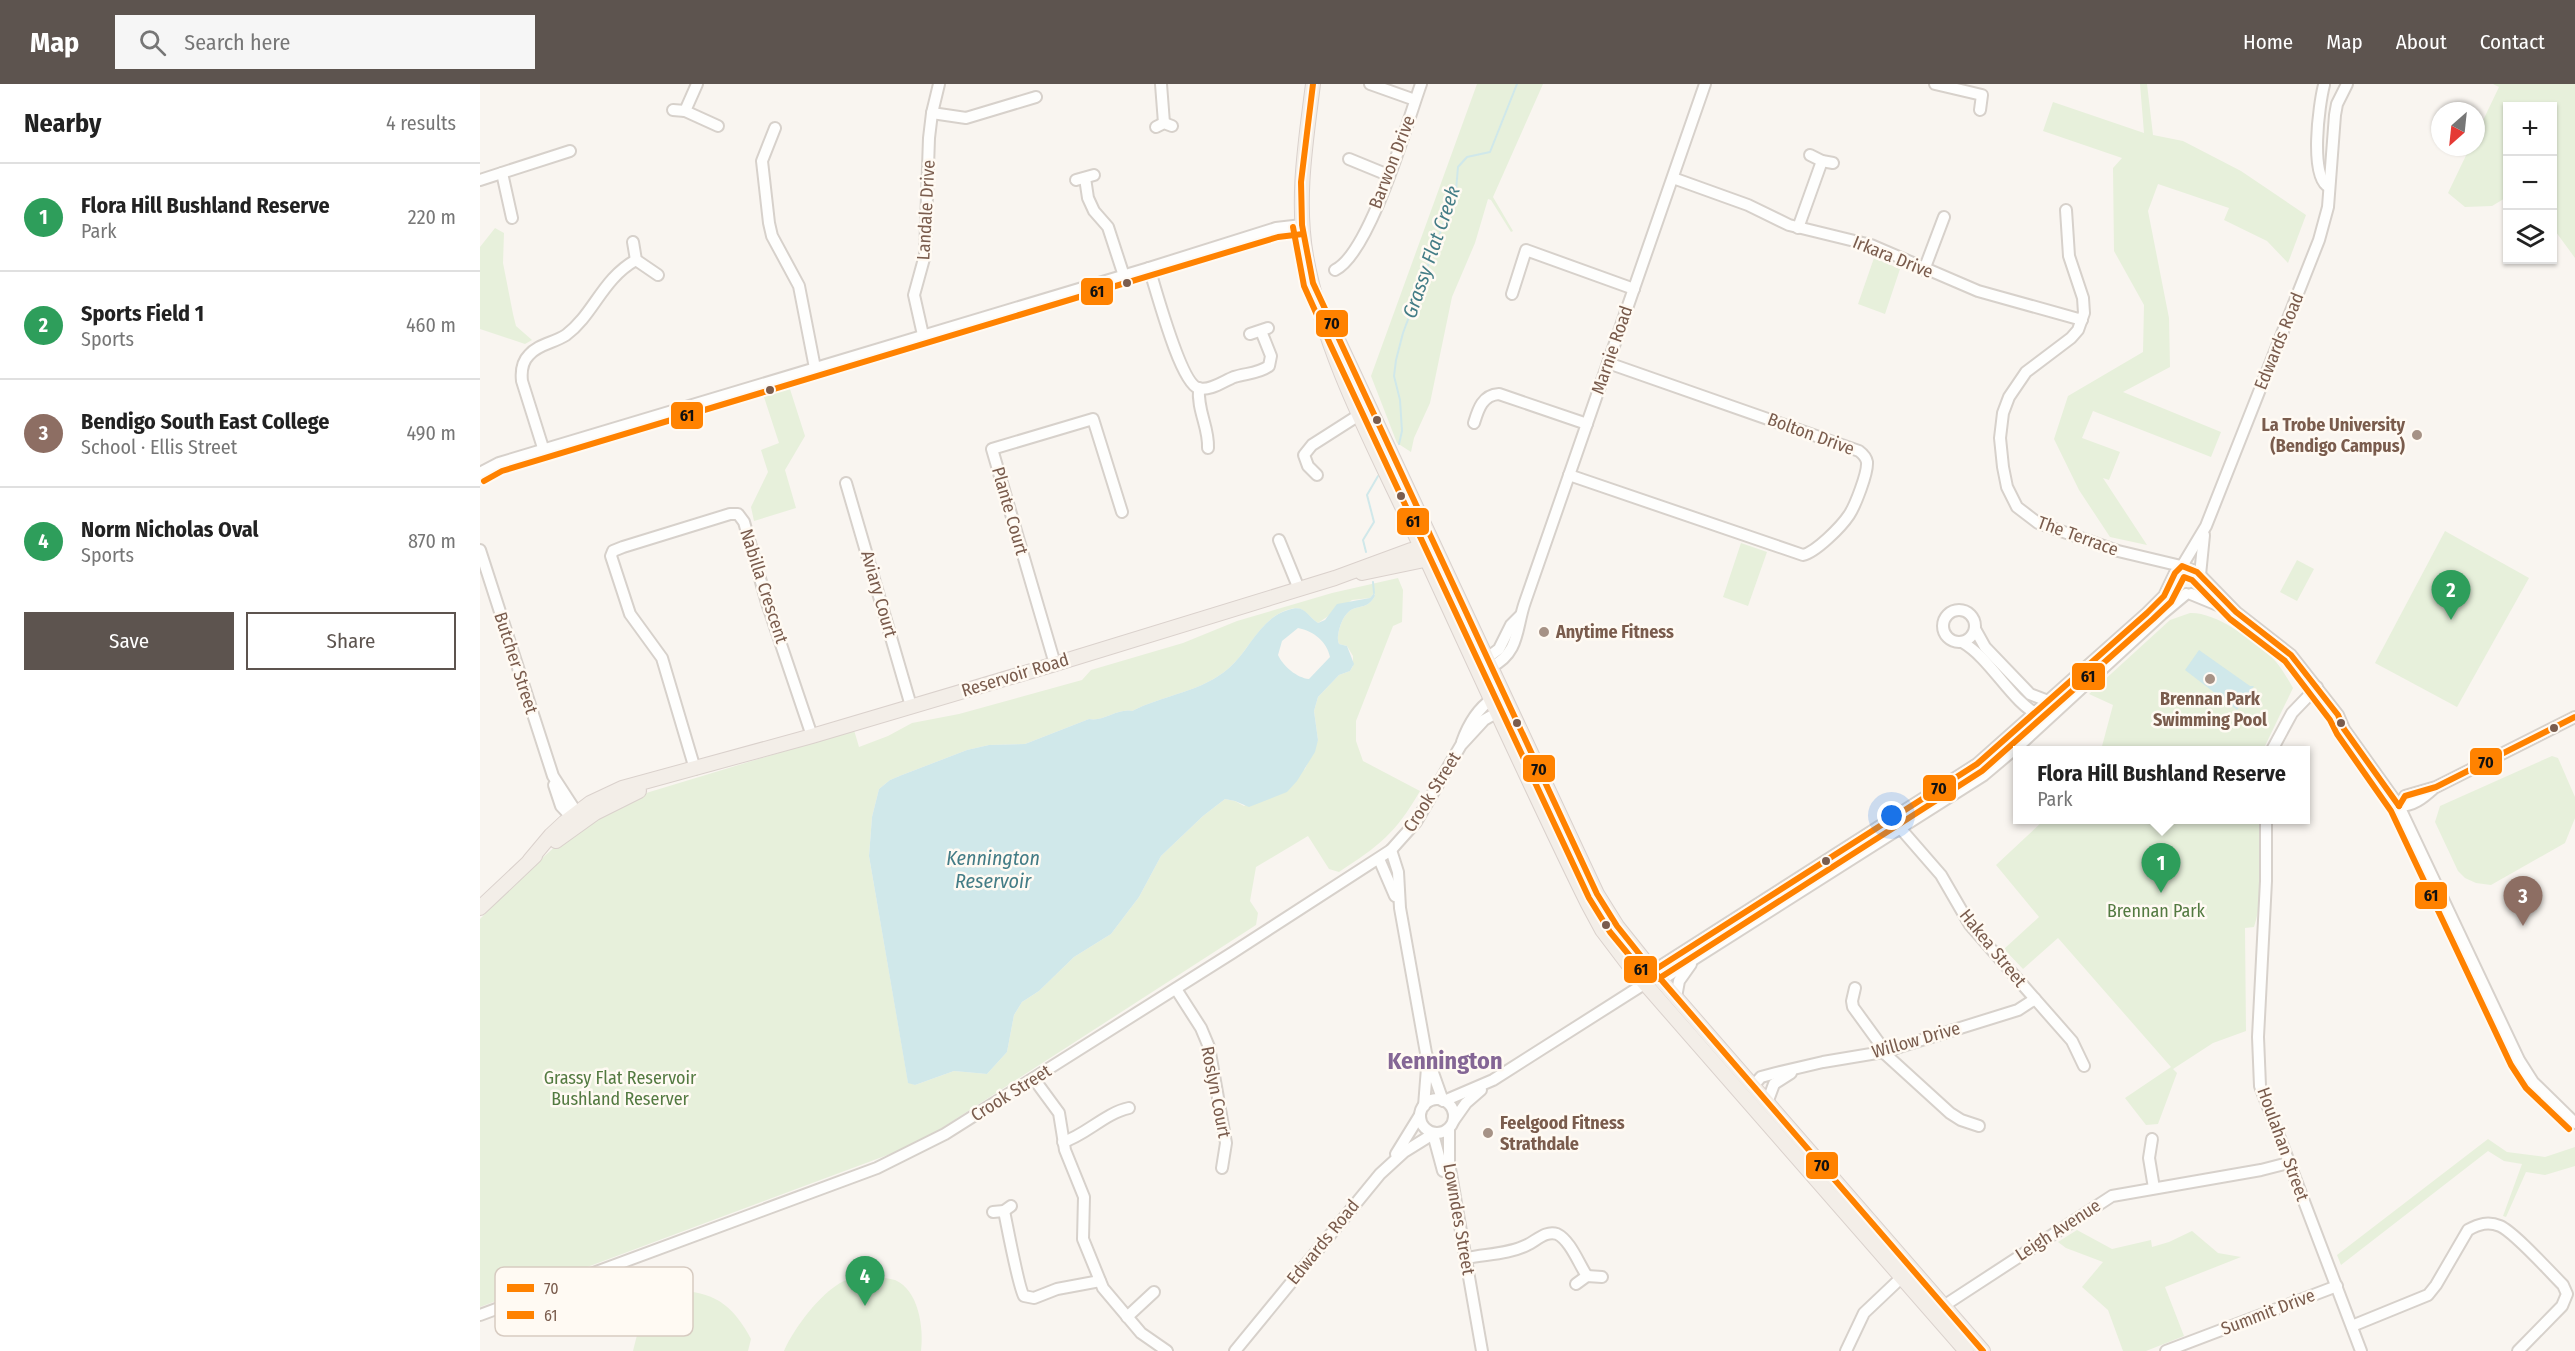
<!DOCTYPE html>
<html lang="en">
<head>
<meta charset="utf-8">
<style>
  body { margin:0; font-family:"Fira Sans Condensed",sans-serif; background:#f6f6f6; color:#222 }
  .controls { position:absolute; right:18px; top:18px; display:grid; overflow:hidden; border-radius:0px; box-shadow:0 2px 4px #0004 }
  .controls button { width:54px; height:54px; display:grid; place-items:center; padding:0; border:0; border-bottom:2px solid #e0e0e0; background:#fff; color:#222; font:30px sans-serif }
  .compass { position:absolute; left:1951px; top:18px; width:54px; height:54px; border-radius:50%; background:#fff; box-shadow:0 2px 4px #0004; rotate:207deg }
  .you { position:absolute; left:1412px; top:732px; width:21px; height:21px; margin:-15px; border:4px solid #fff; border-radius:50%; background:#1a73e8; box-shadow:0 0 0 9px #1a73e833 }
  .badge { display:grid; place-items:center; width:39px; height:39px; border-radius:50%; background:#5d544f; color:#fff; font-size:20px; font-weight:700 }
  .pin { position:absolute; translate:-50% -50px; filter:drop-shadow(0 2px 3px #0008) }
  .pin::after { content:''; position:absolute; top:32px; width:21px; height:18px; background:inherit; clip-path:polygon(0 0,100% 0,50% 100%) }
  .popup { position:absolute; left:1533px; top:662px; width:297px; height:78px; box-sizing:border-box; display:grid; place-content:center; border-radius:0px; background:#fff; filter:drop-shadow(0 2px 4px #0005); font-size:20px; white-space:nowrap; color:#767676 }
  .popup b { font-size:22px; color:#222 }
  .popup::after { content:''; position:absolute; left:50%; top:100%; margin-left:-12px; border:12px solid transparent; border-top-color:#fff }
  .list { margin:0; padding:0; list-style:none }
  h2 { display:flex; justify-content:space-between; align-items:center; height:78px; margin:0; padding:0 24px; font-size:26px }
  h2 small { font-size:20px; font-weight:400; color:#767676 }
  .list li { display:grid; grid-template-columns:39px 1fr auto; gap:18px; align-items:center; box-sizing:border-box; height:108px; padding:0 24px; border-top:2px solid #e0e0e0 }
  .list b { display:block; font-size:22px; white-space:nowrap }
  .list p { margin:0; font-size:20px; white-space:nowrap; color:#767676 }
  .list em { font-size:20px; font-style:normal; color:#767676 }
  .actions { display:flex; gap:12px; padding:18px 24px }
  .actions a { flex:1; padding:14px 0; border:2px solid #5d544f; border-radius:0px; text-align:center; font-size:21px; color:#5d544f }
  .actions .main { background:#5d544f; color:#fff }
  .icon { flex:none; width:33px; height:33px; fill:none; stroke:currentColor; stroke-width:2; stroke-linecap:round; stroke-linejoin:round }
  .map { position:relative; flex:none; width:2095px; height:1267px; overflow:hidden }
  header { display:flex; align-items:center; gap:36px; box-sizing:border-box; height:84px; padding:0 30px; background:#5d544f; color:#fff }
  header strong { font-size:28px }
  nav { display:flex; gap:33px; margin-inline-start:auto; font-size:21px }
  .search { width:420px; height:54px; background:#f6f6f6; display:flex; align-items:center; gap:15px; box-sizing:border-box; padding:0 21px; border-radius:0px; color:#767676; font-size:22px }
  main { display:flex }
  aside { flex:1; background:#fff }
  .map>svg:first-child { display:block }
</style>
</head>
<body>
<header>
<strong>Map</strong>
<div class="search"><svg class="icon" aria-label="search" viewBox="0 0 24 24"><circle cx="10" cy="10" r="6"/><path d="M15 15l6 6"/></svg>Search here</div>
<nav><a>Home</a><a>Map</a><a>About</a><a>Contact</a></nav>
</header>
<main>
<aside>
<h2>Nearby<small>4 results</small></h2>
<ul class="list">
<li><span class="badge" style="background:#2e9e5b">1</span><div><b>Flora Hill Bushland Reserve</b><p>Park</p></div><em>220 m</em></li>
<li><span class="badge" style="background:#2e9e5b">2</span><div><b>Sports Field 1</b><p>Sports</p></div><em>460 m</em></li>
<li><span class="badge" style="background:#8d6e63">3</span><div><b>Bendigo South East College</b><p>School · Ellis Street</p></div><em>490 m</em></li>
<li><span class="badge" style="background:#2e9e5b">4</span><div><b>Norm Nicholas Oval</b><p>Sports</p></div><em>870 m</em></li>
</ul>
<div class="actions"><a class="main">Save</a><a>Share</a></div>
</aside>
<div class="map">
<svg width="2095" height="1267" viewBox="0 0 2095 1267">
  <rect width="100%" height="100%" fill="#f9f5f0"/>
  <!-- green -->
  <g fill="#e7f0db" fill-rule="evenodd">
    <path d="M997,0H1063L1013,113L1033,147L1031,148L1011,116L1008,115L995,159L972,213L950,319L934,354L931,368L917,359L891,292Z"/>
    <path d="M1660,0H1667L1673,51L1703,57L1761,87L1826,131L1808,179L1787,157L1744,136L1749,124L1678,100L1668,127L1689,234L1690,283L1643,308L1741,348L1731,373L1613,327L1602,354L1640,368L1629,396L1623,394L1667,461L1630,453L1599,406L1574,355L1588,312L1663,268L1664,221L1634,167L1633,84L1642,74L1563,47L1573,18L1664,49Z"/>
    <path d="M2013,0H2095V174L2073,144L2072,22H2028L2027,113L2012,122L1985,123L1968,109L1990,63H1996V51L2019,3Z"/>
    <path d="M15,144L24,149L23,179L33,230L36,242L52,256L45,260L0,245V163Z"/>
    <path d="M1394,174L1420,185L1405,230L1378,220Z"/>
    <path d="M309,302L325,352L305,386L316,424L274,437L271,423L288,388L281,366L299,359L283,310Z"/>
    <path d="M1965,447L2049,494L1977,623L1895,579Z"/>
    <path d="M1261,459L1287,468L1268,522L1243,513Z"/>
    <path d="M1817,476L1834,485L1817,517L1800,508Z"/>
    <path d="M918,494L923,506L922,538L913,542L876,637V657L883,677L940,707C915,750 900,761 859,788L849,785L828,752L776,783L770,817L778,829L776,841L437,1060L0,1223V835L37,797L79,759L153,713L374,646L379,663L408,652L432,639L479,630L602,596L611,586L703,559L757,537L852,509ZM894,509L895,512C884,532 869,512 859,546C858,552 857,554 859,560L867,562L873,572V582L870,587L859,591L838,613L834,627L838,656L825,685L764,722L755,717L745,715L723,732L681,772L659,813L631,850L594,873L559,907L542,918L534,931L527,968L507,990L474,987L435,1001L428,998L389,772L392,733L399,705L410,696L422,691L487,666L509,661L545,660L609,635C624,638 637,624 652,627C683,611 722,608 749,584C769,567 780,535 807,526C824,520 826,531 838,539L872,516L890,514Z"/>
    <path d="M1710,529C1735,528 1770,554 1788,570C1799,579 1806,592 1813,604L1783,666H1621L1633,621L1609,610L1690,536Z"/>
    <path d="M2072,672L2078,674L2095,713V734L2085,759L2011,801L1996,799L1985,794L1978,787L1955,738L1960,722Z"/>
    <path d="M1564,736H1781C1781,770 1785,810 1774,843L1765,844L1766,947L1733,959L1693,985L1697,989L1678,1040L1666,1041L1645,1014L1691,983L1578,854L1543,885L1524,865L1559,833L1516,781Z"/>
    <path d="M2008,1055L2027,1068L2065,1073L2095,1063V1082L2065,1091L2046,1088L2026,1133L2023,1132L2042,1080L2024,1077L2008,1067L1861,1181L1857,1171Z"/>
    <path d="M1597,1146L1632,1165L1671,1156L1672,1163L1689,1158L1712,1147L1738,1169L1761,1173L1685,1203L1704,1252L1666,1267H1643L1628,1226L1602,1203L1623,1178L1586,1164L1578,1158Z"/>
    <path d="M392,1192C399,1193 408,1194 415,1196C439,1206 444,1245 441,1267H304C314,1244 341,1208 364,1197C372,1193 384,1194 392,1192Z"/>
    <path d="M202,1207C238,1209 254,1224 271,1255L268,1267H153C161,1234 166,1215 202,1207Z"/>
  </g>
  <!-- water -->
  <g fill="#d0e8ea" fill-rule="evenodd">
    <path d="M894,509L895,512C884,532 869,512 859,546C858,552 857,554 859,560L867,562L874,580L870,587L859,591L838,613L834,627L838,656L835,668L817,697L807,708L769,723L755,717L745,715L723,732L681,772L659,813L631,850L594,873L559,907L542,918L534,931L527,968L507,990L474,987L435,1001L428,999L389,772L392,733L399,705L410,696L422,691L487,666L509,661L545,660L609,635C624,638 637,624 652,627C683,611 722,608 749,584C769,567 780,534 808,526C825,520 826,531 838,539L845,536L857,520L890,514ZM818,544C834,547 847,558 850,573L829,595C817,594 803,582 798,571L802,557Z"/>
    <path d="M1719,566L1770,602H1774L1757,626L1705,586Z"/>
  </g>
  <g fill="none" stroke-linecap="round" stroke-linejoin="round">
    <!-- stream -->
    <g stroke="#d0e8ea" stroke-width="2">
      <path d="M919,360L922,347L920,316L914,292L916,276L923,249L976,106L978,83L987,73L1010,68L1037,0"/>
      <path d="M886,468L883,456L894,438L887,411L898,392"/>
      <path d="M893,498L894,509"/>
    </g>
    <!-- minor casing -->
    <g stroke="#d7d1cb" stroke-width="14">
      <g id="minor">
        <path d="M681,0L684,39"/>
        <path d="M890,0L935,16"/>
        <path d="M1455,0L1502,11L1500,26"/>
        <path d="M1844,1C1839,20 1829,94 1849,103"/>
        <path d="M193,26L205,27L238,42"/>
        <path d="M205,27L217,0"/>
        <path d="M452,29L486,34L556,13"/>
        <path d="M676,43L684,39L692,42"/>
        <path d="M295,44L282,77L289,139L292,152L319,202L335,284"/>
        <path d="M1330,71L1342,77L1353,79"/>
        <path d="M869,75L908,91"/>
        <path d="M22,89L32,134"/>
        <path d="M605,94L608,114L614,127L628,143L644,192"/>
        <path d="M1193,94L1268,121L1309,141L1391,161L1498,207L1602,236"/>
        <path d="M0,96L90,67"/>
        <path d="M596,96L614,91"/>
        <path d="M1586,126L1589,172L1603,214L1604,229L1598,246L1591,254L1546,288L1529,313L1523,329L1520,354L1523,383L1527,403L1537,423L1558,439L1638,467L1701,482"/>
        <path d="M1318,144L1342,77"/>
        <path d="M153,158L156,176L178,191"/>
        <path d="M669,184C676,205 700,298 718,304C729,308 744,297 754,293C766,289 778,290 789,282L791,272L781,247"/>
        <path d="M855,186C890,169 927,39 941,0"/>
        <path d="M1444,186L1464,133"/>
        <path d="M1032,210L1046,166L1154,205"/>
        <path d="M770,250L788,244"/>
        <path d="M443,251L434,211L445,171L449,54L452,29L459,0"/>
        <path d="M719,304C717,327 729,343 728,364"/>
        <path d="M994,339C998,326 1002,311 1019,310L1107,340"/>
        <path d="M64,367L42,297C41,288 42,278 49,271C58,260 74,259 86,251C114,230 122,195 156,176"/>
        <path d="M0,389L19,379L669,184L796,144L822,141"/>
        <path d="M837,391L828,382L824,371L832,361L879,331"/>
        <path d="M1089,391L1323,471C1336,468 1361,443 1369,431C1375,422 1388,389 1387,378C1386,373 1383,370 1379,367L1128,279"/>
        <path d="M366,399L431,622"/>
        <path d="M799,456L819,505"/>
        <path d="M0,466L73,692L97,729L98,735"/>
        <path d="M1702,482L1726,442L1839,156L1848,123L1855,31L1857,20L1867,0"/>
        <path d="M1720,491L1724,451"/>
        <path d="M1711,510L1750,526"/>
        <circle cx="1479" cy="542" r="16"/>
        <path d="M1495,545L1505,563L1550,610L1568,617"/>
        <path d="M1482,558C1512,575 1532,620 1561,632"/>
        <path d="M1007,574L1019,565L1031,541L1040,532"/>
        <path d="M575,580L512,365L613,335L642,428"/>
        <path d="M1011,583C1040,569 1036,543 1045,518L1225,0"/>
        <path d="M982,658C988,641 996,626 1012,615"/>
        <path d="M1792,666L1812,629L1837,603"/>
        <path d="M215,685L182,574L150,530L131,472L133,467L143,463L250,430H258L264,438L287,519L332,652"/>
        <path d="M74,701L81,722L96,738"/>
        <path d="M1919,722L1925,712L1956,703L2095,633"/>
        <path d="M1919,722C1933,722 1943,714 1953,705"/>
        <path d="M1786,736V797L1778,953L1780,1002L1881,1267"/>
        <path d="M1421,745L1461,791L1490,841L1592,957L1604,982"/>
        <path d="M911,766L918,788L920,824L946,969L963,1017"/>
        <path d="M899,775L915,812"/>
        <path d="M1173,887L1497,680L1667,529L1684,512L1695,489L1702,482L1717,488L1756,528L1811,571L1858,631L1864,645L1919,722L2039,976L2053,998L2095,1039"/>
        <path d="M1181,896L1504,691L1543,658L1682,530L1706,510"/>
        <path d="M1375,904L1372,917L1373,923L1405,967"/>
        <path d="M696,905L721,944L729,963L746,1059L742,1084"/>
        <path d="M1196,913L1199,897L1211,880"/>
        <path d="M1403,968L1470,1029L1481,1036L1499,1042"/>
        <path d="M554,995L579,1029L585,1066L604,1113L603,1155L623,1204L661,1249L687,1267"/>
        <path d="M1273,1002L1281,993L1296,989L1343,978L1403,968L1538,926L1555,915"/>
        <circle cx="957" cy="1032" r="17"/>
        <path d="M964,1017L1013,996L1164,900"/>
        <path d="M1287,1019L1294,1000L1311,989"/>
        <path d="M944,1022L947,984"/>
        <path d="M974,1036L986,1019L1001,1006"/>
        <path d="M969,1045V1079L1002,1267"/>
        <path d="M953,1050L963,1087"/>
        <path d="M1672,1055L1669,1074L1674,1104"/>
        <path d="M583,1058C606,1051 625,1029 649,1024"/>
        <path d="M916,1070L940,1031"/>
        <path d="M524,1127C527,1141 539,1206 544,1212L554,1214L577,1205L620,1197"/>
        <path d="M513,1128L524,1127L531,1122"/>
        <path d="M987,1174C1006,1170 1029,1170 1047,1161C1056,1157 1066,1146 1077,1150C1090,1156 1099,1180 1107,1192"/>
        <path d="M1096,1200L1107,1192L1122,1193"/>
        <path d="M1465,1221L1632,1112L1781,1086L1808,1079"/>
        <path d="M0,1231L397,1084L465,1050L752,869L911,766L936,738L981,661L1004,636L1018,628"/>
        <path d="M647,1233L674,1208"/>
        <path d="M1872,1242L1948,1211L1956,1201L1988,1146C1999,1140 2008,1137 2020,1142C2034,1148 2070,1188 2083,1201L2087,1210L2082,1222L2038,1267"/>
        <path d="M755,1267L900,1090L924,1068L953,1050"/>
        <path d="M1366,1267L1384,1229L1422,1193"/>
        <path d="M1686,1267L1857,1202"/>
      </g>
    </g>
    <!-- major casing -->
    <g stroke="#dad1cc" stroke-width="16">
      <g id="major">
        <path d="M833,0C826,57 816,114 826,172C844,270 893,360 935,450C992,574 1048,698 1108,820L1122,846L1147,879L1486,1267"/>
        <path d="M857,254L1117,810L1137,842L1173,887L1503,1267"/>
        <path d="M882,489L954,474"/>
        <path d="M76,757L115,729L159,707"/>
        <path d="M50,776L71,751L85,738L110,719L142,704L332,652L575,580L855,494L931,466H948"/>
        <path d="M0,824L55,772"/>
      </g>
    </g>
    <!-- minor -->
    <use href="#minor" stroke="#fefefd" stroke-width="10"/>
    <!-- major -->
    <use href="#major" stroke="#f3eee8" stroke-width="14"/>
    <!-- bus-1 casing -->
    <g stroke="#fffaf3" stroke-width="10">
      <g id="bus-1">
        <path d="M833,0L821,98L822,141L833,199L1117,810L1137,842L1165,877L1503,1267"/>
        <path d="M1919,722L1925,712L1956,703L2095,633"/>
        <path d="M1173,887L1497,680L1667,529L1684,512L1695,489L1702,482L1717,488L1756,528L1811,571L1858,631L1864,645L1919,722"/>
      </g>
    </g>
    <!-- bus-2 casing -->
    <g stroke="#fffaf3" stroke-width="10">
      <g id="bus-2">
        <path d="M813,143L824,202L850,260L1109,814L1130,848L1168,894L1178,895L1502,687L1673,535L1691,518L1704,493L1712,496L1750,535L1805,577L1850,636L1857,650L1911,727L2031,981L2046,1004L2089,1045"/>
        <path d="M4,397L22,387L798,153L823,150"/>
      </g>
    </g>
    <!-- bus-1 -->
    <use href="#bus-1" stroke="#ff8200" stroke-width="6"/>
    <!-- bus-2 -->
    <use href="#bus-2" stroke="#ff8200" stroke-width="6"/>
  </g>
  <!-- markers -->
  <g fill="#7a5c4d" stroke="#fffaf3" stroke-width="2">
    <circle cx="647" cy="199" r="5"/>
    <circle cx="290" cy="306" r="5"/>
    <circle cx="897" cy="336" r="5"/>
    <circle cx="921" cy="412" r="5"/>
    <circle cx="1037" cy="639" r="5"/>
    <circle cx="1861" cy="639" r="5"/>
    <circle cx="2074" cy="644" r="5"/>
    <circle cx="1346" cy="777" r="5"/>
    <circle cx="1126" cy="841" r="5"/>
  </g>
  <g fill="#a69286" stroke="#fffaf3" stroke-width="2">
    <circle cx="1937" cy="351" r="6"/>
    <circle cx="1064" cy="548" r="6"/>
    <circle cx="1730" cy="595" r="6"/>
    <circle cx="1008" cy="1049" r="6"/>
  </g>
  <g text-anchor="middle" stroke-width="5" stroke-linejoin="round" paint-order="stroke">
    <!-- street labels -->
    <g font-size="18" fill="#7a5c4d" stroke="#fffaf3">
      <text transform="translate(912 78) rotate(-69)" y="6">Barwon Drive</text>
      <text transform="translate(446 126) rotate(-87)" y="6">Landale Drive</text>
      <text transform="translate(1413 173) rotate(22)" y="6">Irkara Drive</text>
      <text transform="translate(1799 257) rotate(-68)" y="6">Edwards Road</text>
      <text transform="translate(1132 266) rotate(-71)" y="6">Marnie Road</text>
      <text transform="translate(1331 350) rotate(20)" y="6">Bolton Drive</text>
      <text transform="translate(530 427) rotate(74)" y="6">Plante Court</text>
      <text transform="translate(1598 452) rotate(20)" y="6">The Terrace</text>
      <text transform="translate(284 502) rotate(72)" y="6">Nabilla Crescent</text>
      <text transform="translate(399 510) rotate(74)" y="6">Aviary Court</text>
      <text transform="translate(36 579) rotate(72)" y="6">Butcher Street</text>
      <text transform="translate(535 591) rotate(-17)" y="6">Reservoir Road</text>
      <text transform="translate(952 708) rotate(-58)" y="6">Crook Street</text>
      <text transform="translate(1513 864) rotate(51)" y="6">Hakea Street</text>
      <text transform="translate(1436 956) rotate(-16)" y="6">Willow Drive</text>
      <text transform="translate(736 1008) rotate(79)" y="6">Roslyn Court</text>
      <text transform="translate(531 1009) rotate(-32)" y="6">Crook Street</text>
      <text transform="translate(1803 1060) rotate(70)" y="6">Houlahan Street</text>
      <text transform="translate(979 1135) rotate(80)" y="6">Lowndes Street</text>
      <text transform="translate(1578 1146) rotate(-33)" y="6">Leigh Avenue</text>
      <text transform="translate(843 1158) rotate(-51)" y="6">Edwards Road</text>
      <text transform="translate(1788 1228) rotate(-21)" y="6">Summit Drive</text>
    </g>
    <!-- poi labels -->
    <g font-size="18" font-weight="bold" fill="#7a5c4d" stroke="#fffaf3" text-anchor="start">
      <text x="1925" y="347" text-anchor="end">La Trobe University<tspan x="1925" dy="21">(Bendigo Campus)</tspan></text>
      <text x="1076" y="554">Anytime Fitness</text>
      <text x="1730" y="621" text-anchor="middle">Brennan Park<tspan x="1730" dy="21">Swimming Pool</tspan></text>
      <text x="1020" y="1045">Feelgood Fitness<tspan x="1020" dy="21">Strathdale</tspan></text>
    </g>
    <!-- park labels -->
    <g font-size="18" fill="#537a41" stroke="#fffaf3">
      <text x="1676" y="833">Brennan Park</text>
      <text x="140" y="1000">Grassy Flat Reservoir<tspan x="140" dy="21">Bushland Reserver</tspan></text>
    </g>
    <!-- water labels -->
    <g font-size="20" font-style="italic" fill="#437c86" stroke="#fffaf3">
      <text transform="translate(951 168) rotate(-71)" y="7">Grassy Flat Creek</text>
      <text x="513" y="781">Kennington<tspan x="513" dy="23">Reservoir</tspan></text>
    </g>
    <!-- district labels -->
    <g font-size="24" font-weight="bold" fill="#846695" stroke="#fffaf3">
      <text x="965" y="985">Kennington</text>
    </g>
  </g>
  <!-- legend -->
  <rect x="15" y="1183" width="198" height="69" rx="9" fill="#fffaf3" stroke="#d7cbc1" stroke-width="1.5"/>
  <rect x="27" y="1200" width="27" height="8" fill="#ff8200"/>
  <rect x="27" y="1227" width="27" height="8" fill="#ff8200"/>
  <g font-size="16" fill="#7a5c4d">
    <text x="64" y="1210">70</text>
    <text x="64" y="1237">61</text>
  </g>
  <g stroke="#fffaf3" stroke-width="2">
    <rect x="600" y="193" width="34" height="29" rx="6" fill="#ff8200"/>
    <rect x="835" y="225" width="34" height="29" rx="6" fill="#ff8200"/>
    <rect x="190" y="317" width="34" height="29" rx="6" fill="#ff8200"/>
    <rect x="916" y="423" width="34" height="29" rx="6" fill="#ff8200"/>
    <rect x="1591" y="578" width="35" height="29" rx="6" fill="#ff8200"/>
    <rect x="1989" y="663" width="34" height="29" rx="6" fill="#ff8200"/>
    <rect x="1042" y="670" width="34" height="29" rx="6" fill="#ff8200"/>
    <rect x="1442" y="690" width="35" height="28" rx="6" fill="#ff8200"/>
    <rect x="1934" y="797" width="34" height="29" rx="6" fill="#ff8200"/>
    <rect x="1143" y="871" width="35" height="29" rx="6" fill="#ff8200"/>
    <rect x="1325" y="1067" width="34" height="29" rx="6" fill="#ff8200"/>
  </g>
  <g font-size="16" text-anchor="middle" font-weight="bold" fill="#111">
    <text x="617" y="213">61</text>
    <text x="852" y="245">70</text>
    <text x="207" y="337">61</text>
    <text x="933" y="443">61</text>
    <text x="1608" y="598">61</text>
    <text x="2006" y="684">70</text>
    <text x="1059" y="691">70</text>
    <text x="1459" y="710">70</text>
    <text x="1951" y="817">61</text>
    <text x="1161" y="891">61</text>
    <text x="1342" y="1087">70</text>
  </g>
</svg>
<div class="controls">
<button>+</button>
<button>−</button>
<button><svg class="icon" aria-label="layers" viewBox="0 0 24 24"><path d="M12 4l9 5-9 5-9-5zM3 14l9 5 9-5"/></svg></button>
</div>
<svg class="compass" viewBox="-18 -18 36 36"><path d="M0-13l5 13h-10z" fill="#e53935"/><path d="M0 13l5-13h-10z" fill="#767676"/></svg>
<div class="you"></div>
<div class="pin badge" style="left:1681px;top:809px;background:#2e9e5b">1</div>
<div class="popup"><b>Flora Hill Bushland Reserve</b>Park</div>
<div class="pin badge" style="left:1971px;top:536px;background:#2e9e5b">2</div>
<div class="pin badge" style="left:2043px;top:842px;background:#8d6e63">3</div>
<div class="pin badge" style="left:385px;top:1222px;background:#2e9e5b">4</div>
</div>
</main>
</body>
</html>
